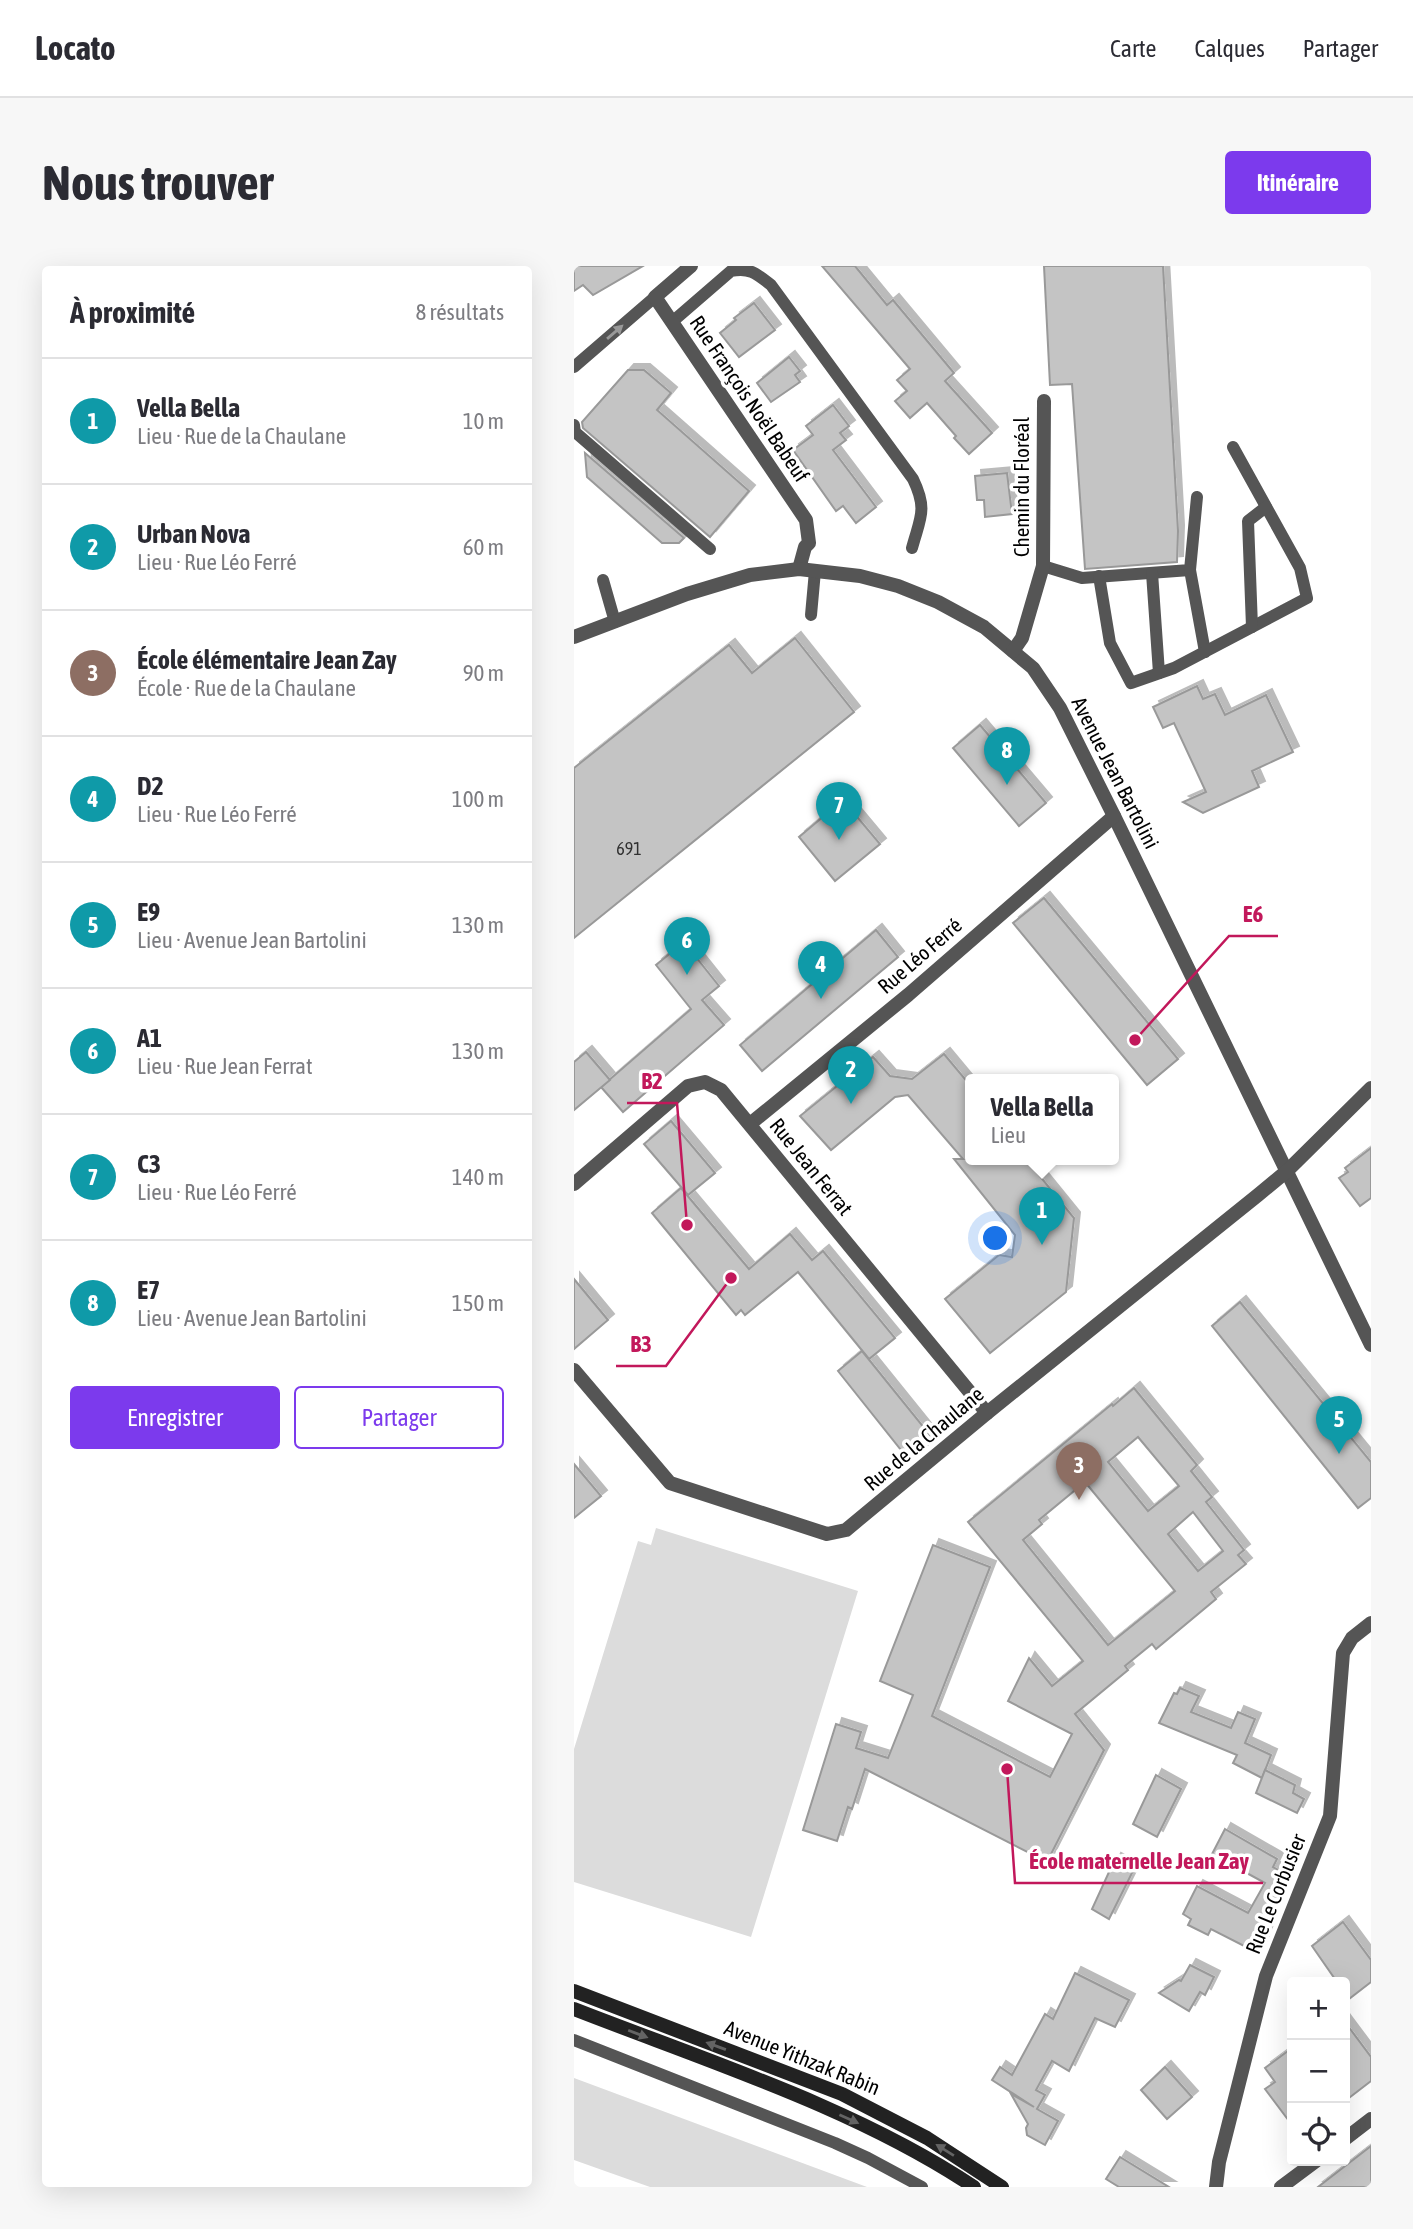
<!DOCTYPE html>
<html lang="fr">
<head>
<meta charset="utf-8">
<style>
  body { margin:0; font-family:"Asap Condensed",sans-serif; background:#f7f7f7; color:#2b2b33 }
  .controls { position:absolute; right:21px; bottom:21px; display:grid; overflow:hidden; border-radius:7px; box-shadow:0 7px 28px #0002 }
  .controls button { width:63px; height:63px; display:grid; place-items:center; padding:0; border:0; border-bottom:2px solid #e1e1e2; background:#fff; color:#2b2b33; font:35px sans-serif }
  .you { position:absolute; left:422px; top:973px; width:24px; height:24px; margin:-18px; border:5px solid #fff; border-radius:50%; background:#1a73e8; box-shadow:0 0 0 10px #1a73e833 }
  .badge { display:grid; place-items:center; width:46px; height:46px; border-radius:50%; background:#7c3aed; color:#fff; font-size:23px; font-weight:700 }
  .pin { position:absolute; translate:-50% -58px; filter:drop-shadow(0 2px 4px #0008) }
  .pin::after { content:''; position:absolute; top:37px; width:24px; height:21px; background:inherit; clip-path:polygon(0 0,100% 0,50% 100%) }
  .popup { position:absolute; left:391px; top:808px; width:154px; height:91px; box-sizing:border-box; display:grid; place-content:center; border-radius:7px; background:#fff; filter:drop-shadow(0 2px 5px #0005); font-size:23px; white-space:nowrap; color:#7c7c81 }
  .popup b { font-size:26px; color:#2b2b33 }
  .popup::after { content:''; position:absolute; left:50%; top:100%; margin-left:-14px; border:14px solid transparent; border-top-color:#fff }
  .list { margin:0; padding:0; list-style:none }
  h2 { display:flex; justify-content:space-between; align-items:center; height:91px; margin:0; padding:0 28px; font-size:30px }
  h2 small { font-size:23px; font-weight:400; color:#7c7c81 }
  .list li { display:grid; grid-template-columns:46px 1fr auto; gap:21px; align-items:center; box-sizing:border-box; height:126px; padding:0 28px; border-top:2px solid #e1e1e2 }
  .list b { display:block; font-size:26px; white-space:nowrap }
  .list p { margin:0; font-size:23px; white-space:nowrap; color:#7c7c81 }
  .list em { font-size:23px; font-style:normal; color:#7c7c81 }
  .actions { display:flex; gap:14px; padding:21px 28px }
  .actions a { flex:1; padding:16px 0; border:2px solid #7c3aed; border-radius:7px; text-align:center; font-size:24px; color:#7c3aed }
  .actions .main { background:#7c3aed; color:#fff }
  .icon { flex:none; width:38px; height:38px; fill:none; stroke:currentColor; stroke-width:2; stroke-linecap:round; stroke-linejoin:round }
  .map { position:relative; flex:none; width:797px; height:1921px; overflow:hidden; border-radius:7px }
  header { display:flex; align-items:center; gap:42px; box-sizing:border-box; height:98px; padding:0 35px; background:#fff; border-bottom:2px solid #e1e1e2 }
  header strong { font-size:33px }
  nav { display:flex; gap:38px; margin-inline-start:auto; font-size:24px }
  .intro { display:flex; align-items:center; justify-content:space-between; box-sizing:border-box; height:168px; padding:0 42px }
  h1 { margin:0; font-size:49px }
  .button { padding:18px 32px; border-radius:7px; background:#7c3aed; color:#fff; font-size:24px; font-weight:700 }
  main { display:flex; gap:42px; padding:0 42px }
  aside { flex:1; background:#fff; border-radius:7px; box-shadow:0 7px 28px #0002 }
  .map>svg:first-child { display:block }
</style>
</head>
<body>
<header>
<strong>Locato</strong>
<nav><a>Carte</a><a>Calques</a><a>Partager</a></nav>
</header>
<div class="intro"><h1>Nous trouver</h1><a class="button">Itinéraire</a></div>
<main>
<aside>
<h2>À proximité<small>8 résultats</small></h2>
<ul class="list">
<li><span class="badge" style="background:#0f9aa8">1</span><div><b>Vella Bella</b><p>Lieu · Rue de la Chaulane</p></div><em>10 m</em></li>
<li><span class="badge" style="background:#0f9aa8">2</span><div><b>Urban Nova</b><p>Lieu · Rue Léo Ferré</p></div><em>60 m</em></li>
<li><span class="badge" style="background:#8d6e63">3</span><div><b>École élémentaire Jean Zay</b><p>École · Rue de la Chaulane</p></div><em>90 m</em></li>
<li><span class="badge" style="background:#0f9aa8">4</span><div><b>D2</b><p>Lieu · Rue Léo Ferré</p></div><em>100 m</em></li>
<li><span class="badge" style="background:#0f9aa8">5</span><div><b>E9</b><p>Lieu · Avenue Jean Bartolini</p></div><em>130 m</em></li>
<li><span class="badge" style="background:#0f9aa8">6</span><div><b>A1</b><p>Lieu · Rue Jean Ferrat</p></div><em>130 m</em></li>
<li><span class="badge" style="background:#0f9aa8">7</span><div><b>C3</b><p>Lieu · Rue Léo Ferré</p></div><em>140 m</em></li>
<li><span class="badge" style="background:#0f9aa8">8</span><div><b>E7</b><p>Lieu · Avenue Jean Bartolini</p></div><em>150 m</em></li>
</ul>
<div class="actions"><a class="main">Enregistrer</a><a>Partager</a></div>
</aside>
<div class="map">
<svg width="797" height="1921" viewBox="0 0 797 1921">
  <defs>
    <filter id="shadow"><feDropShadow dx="6" dy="-6" stdDeviation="0" flood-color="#0004"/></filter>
  </defs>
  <rect width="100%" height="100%" fill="#fff"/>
  <!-- green -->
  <g fill="#dcdcdc">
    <path d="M82,1262L284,1325L177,1671L0,1616V1483L64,1275L77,1279Z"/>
    <path d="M0,1812L293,1921H76L0,1894Z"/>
  </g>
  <!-- building -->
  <g fill="#c4c4c4" stroke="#999" stroke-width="2" fill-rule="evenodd" filter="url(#shadow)">
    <path d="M0,0H69L19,29L9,19L0,25Z"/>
    <path d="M248,0H281L313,39L319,34L380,107L371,115L418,167L395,188L380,172L382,170L353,137L336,152L321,135L333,125L323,114L336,103Z"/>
    <path d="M470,0H589L604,265L603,296L511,303L498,118L476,119Z"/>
    <path d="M180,37L201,64L165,91L146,67L162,54L160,52Z"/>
    <path d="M215,91L226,105L221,109L226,116L197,136L183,117Z"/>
    <path d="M54,104H70L97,127L83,144L175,225L136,271L9,162L8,156Z"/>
    <path d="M259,139L275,160L266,167L272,174L259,184L302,241L282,257L269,240L262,245L219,184L239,169L232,160Z"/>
    <path d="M11,187L110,272L105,277H88L13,211Z"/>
    <path d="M433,207L438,248L411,251L410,234H403L401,210Z"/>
    <path d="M221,372L280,446L0,672V502L155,379L178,407Z"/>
    <path d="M623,420L629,433L641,428L651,449L692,429L719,486L678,505L685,521L629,547L609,536L632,526L600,457L589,462L579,441Z"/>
    <path d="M406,459L472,537L445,560L379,482Z"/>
    <path d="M269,534L306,578L261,615L225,571Z"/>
    <path d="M470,632L604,793L573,819L439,657Z"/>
    <path d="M302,664L324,691L188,805L166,779Z"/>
    <path d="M110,676L145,720L128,734L150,759L49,846L27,821L117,743L82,699Z"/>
    <path d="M12,786L36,814L0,844V796Z"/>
    <path d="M370,788L396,819V893H452L500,952L492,1026L416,1087L371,1033L425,989L438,991L441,969L380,893H389L334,829L321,831L257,884L226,850L299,791L316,810L338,813Z"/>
    <path d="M97,855L141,907L114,929L70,878Z"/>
    <path d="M797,882V932L786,940L765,912L774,906L771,902Z"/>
    <path d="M107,922L175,1003L216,968L238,994L249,985L321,1072L295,1093L224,1006L171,1049L167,1044L162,1049L78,947Z"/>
    <path d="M0,1013L34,1054L0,1083Z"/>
    <path d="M666,1036L797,1196V1232L784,1242L638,1060Z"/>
    <path d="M288,1085L360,1174L335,1194L264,1105Z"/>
    <path d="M560,1122L623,1199L617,1205L638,1231L632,1236L670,1284L664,1289L672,1298L637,1326L642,1333L582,1383L578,1378L551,1400L554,1404L501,1448L530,1484L473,1596L291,1503L278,1543L274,1541L263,1575L229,1564L262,1458L287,1466L282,1482L314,1492L339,1429L306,1415L359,1279L416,1301L358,1450L476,1511L498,1468L434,1435L455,1392L478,1420L509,1395L394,1256L538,1138L539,1140ZM564,1171L605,1220L574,1245L534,1196ZM511,1216L601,1325L534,1379L449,1274L468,1258L465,1254ZM619,1246L649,1285L624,1305L594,1268Z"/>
    <path d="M0,1198L27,1230L0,1252Z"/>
    <path d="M606,1422L625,1430L617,1446L657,1462L664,1446L681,1453L671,1477L697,1489L688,1512L659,1497L663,1489L585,1457L600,1427L603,1428Z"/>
    <path d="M691,1504L721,1519L719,1527L730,1533L723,1547L682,1527Z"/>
    <path d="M582,1509L607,1523L583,1571L559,1558Z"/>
    <path d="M651,1563L703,1593L699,1601L715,1610L691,1655L696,1657L684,1687L637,1663L634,1669L614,1659L617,1653L609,1648L623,1620L674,1647L691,1617L638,1588Z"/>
    <path d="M541,1593L560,1603L535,1653L518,1643Z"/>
    <path d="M769,1656L797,1694V1716L775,1733L771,1727V1716H763L738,1680Z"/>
    <path d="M616,1699L640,1711L631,1729L626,1726L615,1745L585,1727L605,1714L607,1715Z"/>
    <path d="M501,1707L555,1734L541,1761L521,1752L495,1805L478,1795L462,1824L471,1829L463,1843L484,1855L471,1879L453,1869L452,1862L454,1858L437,1828L460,1841L418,1814L426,1801L438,1809L471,1748L479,1753Z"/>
    <path d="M771,1756L797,1791V1815L771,1835Z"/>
    <path d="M718,1782V1859L691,1823L701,1816L691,1802Z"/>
    <path d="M591,1801L618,1831L593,1853L567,1824Z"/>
    <path d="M797,1880V1921H744Z"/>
    <path d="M546,1891L595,1921H545L532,1913Z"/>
  </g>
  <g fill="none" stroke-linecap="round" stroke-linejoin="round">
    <!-- service -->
    <g stroke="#555" stroke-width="12">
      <path d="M98,56L157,5C176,1 183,8 197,19L339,213C354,244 346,252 338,282"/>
      <path d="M0,101L81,31"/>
      <path d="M0,159L1,166L136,283"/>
      <path d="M469,300L508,312L616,304L623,231"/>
      <path d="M616,304L631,386"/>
      <path d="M578,307L585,407"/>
      <path d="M525,310L536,377L557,417L600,402L733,332L726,302L659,181"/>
      <path d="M29,314L41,356"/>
      <path d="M237,349L241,305"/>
      <path d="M678,361L674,255L692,241"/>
      <path d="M0,1774L261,1877L294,1892L348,1921"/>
    </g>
    <!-- minor -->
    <g stroke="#555" stroke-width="14">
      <path d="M117,0L81,31L232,254L235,277L231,281L225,303"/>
      <path d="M0,371L113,328L176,309L225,303L286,310L324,320L364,336L410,361L459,402L486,442L540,550L797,1079"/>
      <path d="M439,385L448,372L469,300L470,135"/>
      <path d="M176,858L334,729L540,550"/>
      <path d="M0,918L114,820L131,816L147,824L413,1147"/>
      <path d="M0,1104L96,1217L253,1268L272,1264L413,1147L684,929L713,905L797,822"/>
      <path d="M771,1873L797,1853"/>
      <path d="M642,1921L645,1896L692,1710L756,1550L769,1387L778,1372L797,1357"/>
      <path d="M707,1921L742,1895"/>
    </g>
    <!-- secondary -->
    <g stroke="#222" stroke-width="14">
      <path d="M0,1725L268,1828L353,1872L428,1921"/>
      <path d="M0,1743C133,1795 282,1842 400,1921"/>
    </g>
  </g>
  <!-- one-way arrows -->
  <defs><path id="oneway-solid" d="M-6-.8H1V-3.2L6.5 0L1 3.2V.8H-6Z" transform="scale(1.75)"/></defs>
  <use fill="#999" href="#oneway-solid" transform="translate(41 66) rotate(-41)"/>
  <g fill="#646464">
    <use href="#oneway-solid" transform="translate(64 1768) rotate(21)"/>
    <use href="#oneway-solid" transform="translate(142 1780) rotate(-160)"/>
    <use href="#oneway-solid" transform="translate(275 1853) rotate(24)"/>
    <use href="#oneway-solid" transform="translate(371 1884) rotate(-148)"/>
  </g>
  <g text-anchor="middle" stroke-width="7" stroke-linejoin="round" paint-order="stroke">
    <!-- number labels -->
    <g font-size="18" fill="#313131">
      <text x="55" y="589">691</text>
    </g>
    <!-- street labels -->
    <g font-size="21" fill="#000" stroke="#fff">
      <text transform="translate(175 133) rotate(56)" y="7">Rue François Noël Babeuf</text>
      <text transform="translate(448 221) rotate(-90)" y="7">Chemin du Floréal</text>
      <text transform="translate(541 507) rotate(63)" y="7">Avenue Jean Bartolini</text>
      <text transform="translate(346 690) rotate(-41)" y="7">Rue Léo Ferré</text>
      <text transform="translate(237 901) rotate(51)" y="7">Rue Jean Ferrat</text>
      <text transform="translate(350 1173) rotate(-40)" y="7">Rue de la Chaulane</text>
      <text transform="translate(702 1628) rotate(-68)" y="7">Rue Le Corbusier</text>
      <text transform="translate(228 1792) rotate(22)" y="7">Avenue Yithzak Rabin</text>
    </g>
  </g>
  <!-- callouts -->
  <path fill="none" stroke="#c2185b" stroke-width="2.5" d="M561 774L655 670H704M113 959L103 837H53M157 1012L92 1100H42M433 1503L441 1617H689"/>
  <g fill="#c2185b" stroke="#fff" stroke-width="2.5">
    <circle cx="561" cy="774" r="7"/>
    <circle cx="113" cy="959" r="7"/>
    <circle cx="157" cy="1012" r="7"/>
    <circle cx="433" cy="1503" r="7"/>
  </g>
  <g font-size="23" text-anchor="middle" font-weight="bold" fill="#c2185b" stroke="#fff" stroke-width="7" stroke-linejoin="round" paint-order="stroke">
    <text x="679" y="656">E6</text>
    <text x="78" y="823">B2</text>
    <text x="67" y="1086">B3</text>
    <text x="565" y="1603">École maternelle Jean Zay</text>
  </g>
</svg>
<div class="controls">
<button>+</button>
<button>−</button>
<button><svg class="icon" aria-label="locate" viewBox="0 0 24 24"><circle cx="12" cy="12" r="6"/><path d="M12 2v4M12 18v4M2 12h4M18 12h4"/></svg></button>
</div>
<div class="you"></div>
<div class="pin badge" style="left:468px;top:979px;background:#0f9aa8">1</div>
<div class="popup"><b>Vella Bella</b>Lieu</div>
<div class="pin badge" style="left:277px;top:838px;background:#0f9aa8">2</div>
<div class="pin badge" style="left:505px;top:1234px;background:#8d6e63">3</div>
<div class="pin badge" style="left:247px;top:733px;background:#0f9aa8">4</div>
<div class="pin badge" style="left:765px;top:1188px;background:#0f9aa8">5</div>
<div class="pin badge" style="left:113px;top:709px;background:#0f9aa8">6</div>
<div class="pin badge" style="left:265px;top:574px;background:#0f9aa8">7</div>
<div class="pin badge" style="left:433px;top:519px;background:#0f9aa8">8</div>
</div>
</main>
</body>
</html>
